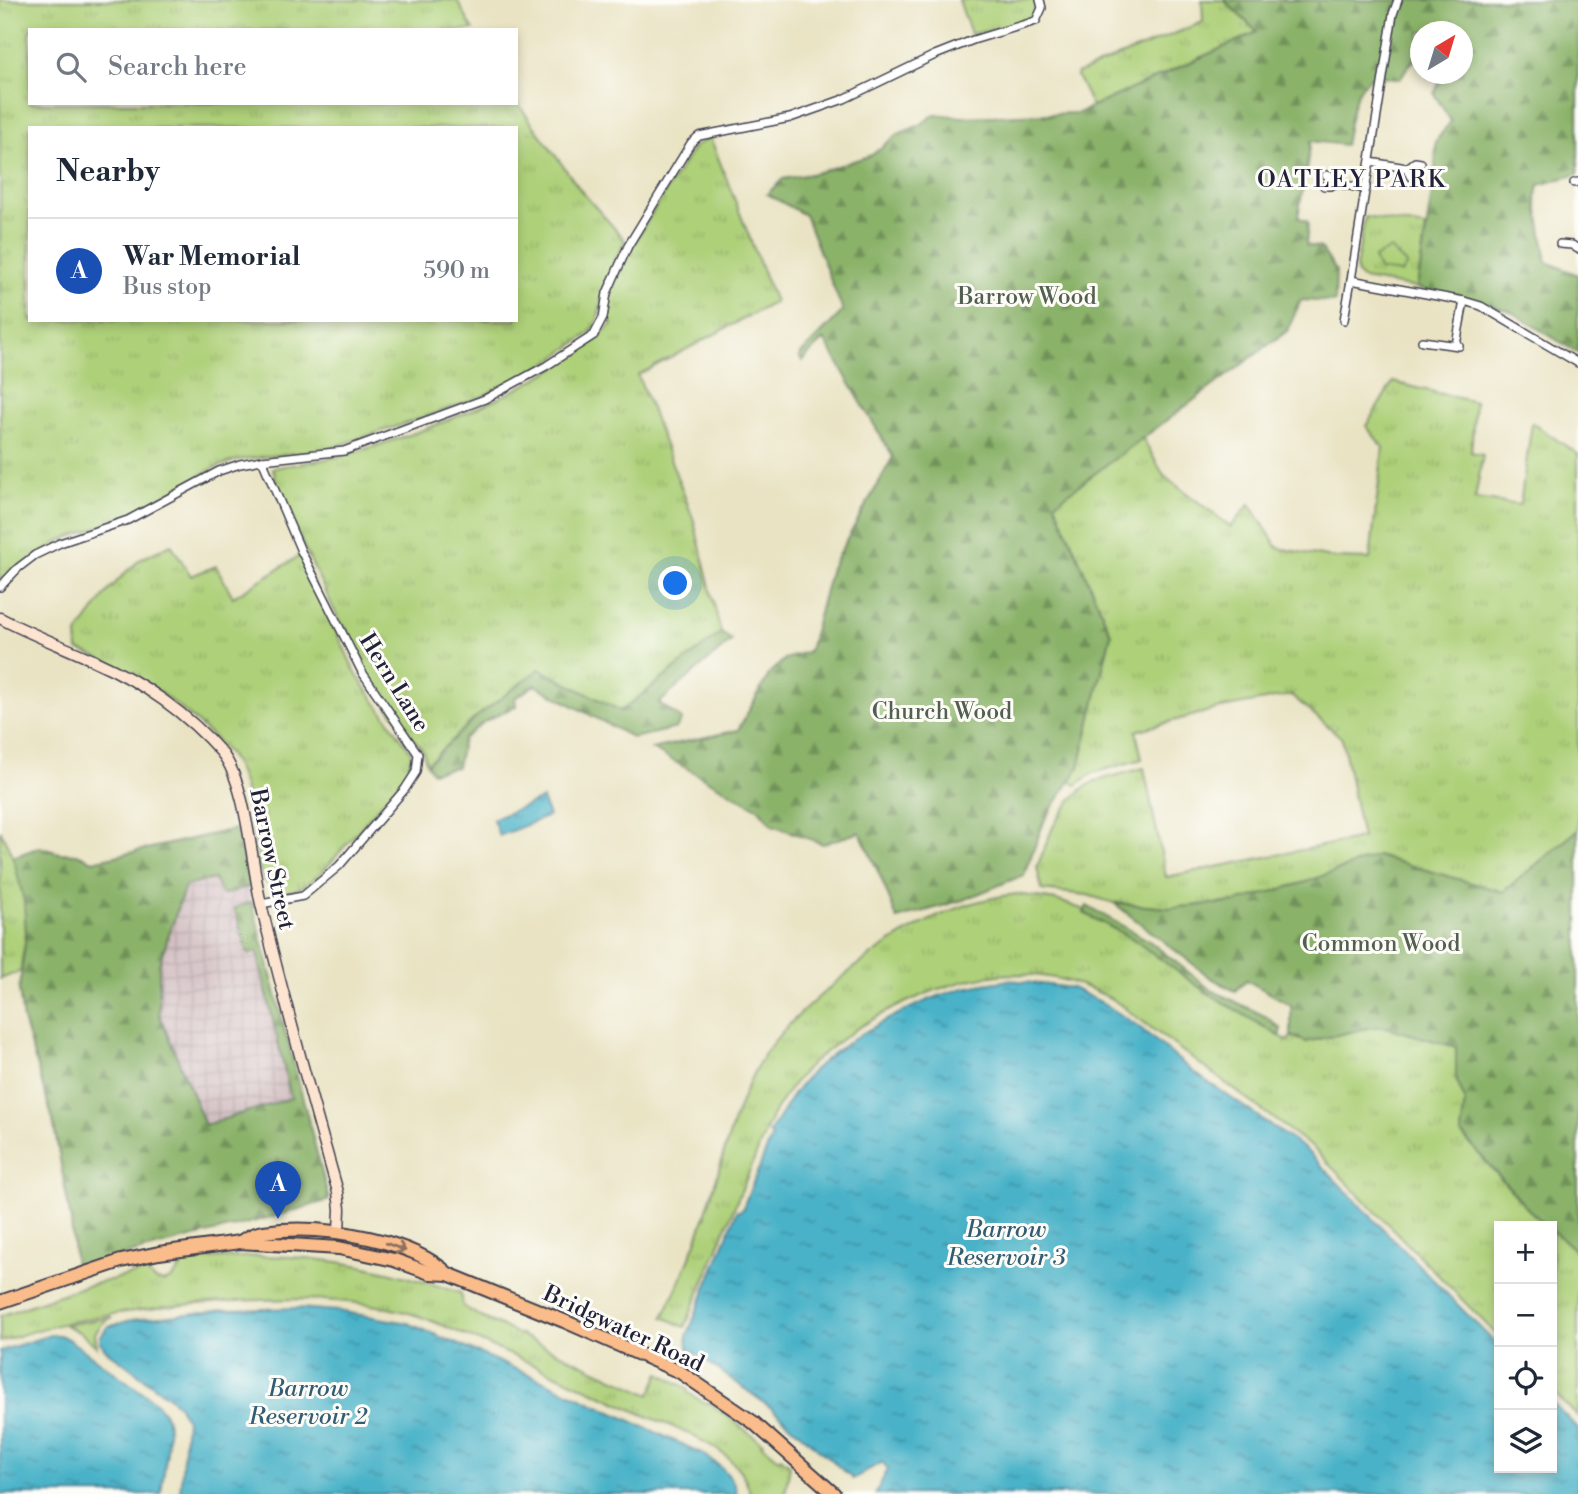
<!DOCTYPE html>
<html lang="en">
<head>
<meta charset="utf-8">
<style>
  body { margin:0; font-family:"Libre Bodoni",serif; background:#f6f6f7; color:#1f2937 }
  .controls { position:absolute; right:21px; bottom:21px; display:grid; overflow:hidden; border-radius:0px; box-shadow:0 4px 10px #0003 }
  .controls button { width:63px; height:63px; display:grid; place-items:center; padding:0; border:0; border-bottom:2px solid #e0e1e3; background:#fff; color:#1f2937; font:35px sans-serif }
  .compass { position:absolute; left:1410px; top:21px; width:63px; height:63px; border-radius:50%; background:#fff; box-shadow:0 4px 10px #0003; rotate:38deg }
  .you { position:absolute; left:676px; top:584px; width:24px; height:24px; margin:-18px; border:5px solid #fff; border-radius:50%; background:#1a73e8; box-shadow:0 0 0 10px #1a73e833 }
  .badge { display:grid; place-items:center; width:46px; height:46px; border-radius:50%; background:#b5179e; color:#fff; font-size:23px; font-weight:700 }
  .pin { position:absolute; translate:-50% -58px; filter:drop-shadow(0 2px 4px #0008) }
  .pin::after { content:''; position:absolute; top:37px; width:24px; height:21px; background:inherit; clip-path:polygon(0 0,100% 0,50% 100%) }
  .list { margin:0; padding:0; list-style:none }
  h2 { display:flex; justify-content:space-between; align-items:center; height:91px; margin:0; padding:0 28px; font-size:30px }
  h2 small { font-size:23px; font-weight:400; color:#747a83 }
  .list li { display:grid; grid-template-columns:46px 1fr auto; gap:21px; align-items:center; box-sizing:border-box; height:105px; padding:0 28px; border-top:2px solid #e0e1e3 }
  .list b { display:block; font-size:26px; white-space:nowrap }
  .list p { margin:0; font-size:23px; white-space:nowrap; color:#747a83 }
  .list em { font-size:23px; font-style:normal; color:#747a83 }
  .icon { flex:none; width:38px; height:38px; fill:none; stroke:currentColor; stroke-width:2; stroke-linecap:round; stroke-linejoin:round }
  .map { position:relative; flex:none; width:1578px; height:1494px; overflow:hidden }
  .search { position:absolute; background:#fff; box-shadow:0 4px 10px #0003; left:28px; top:28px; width:490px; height:77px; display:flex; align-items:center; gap:18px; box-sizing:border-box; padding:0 24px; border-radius:0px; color:#747a83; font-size:26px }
  .panel { position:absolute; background:#fff; box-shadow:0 4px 10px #0003; left:28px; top:126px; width:490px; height:196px; border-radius:0px }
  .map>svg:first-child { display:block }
</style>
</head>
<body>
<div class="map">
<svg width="1578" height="1494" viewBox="0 0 1578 1494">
  <defs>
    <pattern id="industrial-grid" width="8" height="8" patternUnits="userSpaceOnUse" patternTransform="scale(1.75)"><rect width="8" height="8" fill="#d2bec1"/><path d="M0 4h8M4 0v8" fill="none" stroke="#b4a3a7"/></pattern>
    <pattern id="grass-tufts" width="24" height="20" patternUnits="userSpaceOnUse" patternTransform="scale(1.75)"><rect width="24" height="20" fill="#aed079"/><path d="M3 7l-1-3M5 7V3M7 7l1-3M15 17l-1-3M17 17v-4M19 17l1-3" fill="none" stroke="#95b26a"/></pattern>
    <pattern id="forest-firs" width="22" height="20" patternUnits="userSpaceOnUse" patternTransform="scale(1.75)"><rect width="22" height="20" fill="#8ab269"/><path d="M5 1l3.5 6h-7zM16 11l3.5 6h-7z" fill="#709058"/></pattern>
    <pattern id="water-ripples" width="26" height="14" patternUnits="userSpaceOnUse" patternTransform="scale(1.75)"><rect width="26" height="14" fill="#49b2c8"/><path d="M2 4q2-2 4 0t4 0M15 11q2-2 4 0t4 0" fill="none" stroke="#3c90a4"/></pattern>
  </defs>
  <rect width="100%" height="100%" fill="#fdfcf7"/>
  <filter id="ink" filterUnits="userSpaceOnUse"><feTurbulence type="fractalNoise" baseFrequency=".0143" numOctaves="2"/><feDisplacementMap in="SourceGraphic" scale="14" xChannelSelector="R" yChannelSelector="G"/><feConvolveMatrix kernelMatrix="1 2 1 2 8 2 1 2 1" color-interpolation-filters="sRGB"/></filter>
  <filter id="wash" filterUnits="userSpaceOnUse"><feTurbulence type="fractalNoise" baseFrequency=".00686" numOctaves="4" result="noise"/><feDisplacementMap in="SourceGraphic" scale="28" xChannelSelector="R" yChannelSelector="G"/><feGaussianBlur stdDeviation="1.57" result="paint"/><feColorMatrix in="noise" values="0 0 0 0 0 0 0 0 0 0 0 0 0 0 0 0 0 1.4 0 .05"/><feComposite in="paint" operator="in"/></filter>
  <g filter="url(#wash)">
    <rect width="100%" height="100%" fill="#e9e3c3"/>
    <!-- industrial -->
    <path fill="url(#industrial-grid)" d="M214,879L222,895L250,886L252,902L234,909L248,954L257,952L292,1098L205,1126L159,1014V965L185,886Z"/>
    <!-- grass -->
    <g fill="url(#grass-tufts)" stroke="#68795a" stroke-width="2" fill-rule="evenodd">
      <path d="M0,0H457L473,30H30V103H516V101L582,192L625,240L608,276L596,326L586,336L544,365L483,396L431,415L328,449L237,460L214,468L150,505L116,521L59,541L0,583ZM30,128H516V320H30Z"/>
      <path d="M959,0H1036L1037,7C1030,28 990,29 971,34Z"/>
      <path d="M1202,0H1224L1257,32L1092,107L1076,74L1203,22Z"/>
      <path d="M710,137L775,302L638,375L694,521L721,633L621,711L539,670L475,718L427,764L422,749L390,710L365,673L349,642L347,630L338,618L279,495L273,468C293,464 315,462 336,457C416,437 554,384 612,324C611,323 607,314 607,314C602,284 676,176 694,147Z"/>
      <path d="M1365,217L1426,227L1417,288L1363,279L1357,274L1356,267Z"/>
      <path d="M1393,382L1475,402L1471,452L1483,455L1475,499L1520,505L1532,423L1578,454V830L1503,892L1377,856L1306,882L1236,902L1168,908L1114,903L1087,895L1042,890L1037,867L1053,827L1070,801L1081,790L1095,781L1144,768L1166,877L1362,838L1342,738L1291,695L1217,709L1136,731L1142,759L1093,773L1076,785L1070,781L1079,767L1111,634L1054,503L1142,437L1164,476L1231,527L1250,504L1278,548L1332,558L1370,559L1383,447L1366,426Z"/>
      <path d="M171,544L191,576L216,566L233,597L301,555L356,674L411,752V767L407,774L326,868C312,881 301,891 282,893L264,880L260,870C253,836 251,797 236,766C229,752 216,740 204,729C167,694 127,667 78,650L77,634L109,590L127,571L141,559Z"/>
      <path d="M0,830C17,861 26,896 26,932C26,945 21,958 21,971L0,979Z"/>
      <path d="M1017,894L1056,900L1085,910L1084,913L1133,939L1203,990L1288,1041L1291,1036L1306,1042L1372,1027H1386L1457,1047L1456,1079L1465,1100L1461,1134L1528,1209L1547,1226H1499V1337L1313,1148L1115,1001C1084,983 1049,974 1013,974C947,976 863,1017 815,1061C797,1076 784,1096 772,1116L685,1327L663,1317C680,1282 696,1246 707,1209C722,1163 732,1117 753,1074C769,1041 795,1018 822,994C877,947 942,902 1017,894Z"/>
      <path d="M1552,1230L1578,1253V1417L1552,1390Z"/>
      <path d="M260,1256C333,1256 392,1271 461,1293L463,1306L481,1317L650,1395L660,1373L688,1389L687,1392L706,1404L708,1402L763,1443L762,1445L779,1459L781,1457L790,1465L785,1494H750C743,1448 673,1428 635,1411C584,1387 533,1364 481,1342C458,1332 435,1321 412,1314C342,1294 268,1298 197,1304C130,1310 63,1319 0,1342V1316L82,1287L147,1271C158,1290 175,1281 181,1264L206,1259Z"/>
      <path d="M112,1317L103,1323L95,1333L97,1347L81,1333L65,1325Z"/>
    </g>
    <!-- forest -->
    <g fill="url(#forest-firs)" stroke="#566a52" stroke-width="2">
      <path d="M1224,0H1578V174L1539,185L1536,199L1547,262L1578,275V353L1508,310L1417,288L1435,174L1436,141L1451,121L1434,94L1441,79L1439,74H1462V32H1420V59H1416L1408,66L1400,79C1393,78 1385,76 1378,76C1353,78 1349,125 1345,145L1311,141L1298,217L1308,222L1306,245L1321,248L1336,271L1335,302L1301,300L1287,331L1055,503L1111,634L1079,767L1045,819L1024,875L963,900L897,919L882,880L860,832L823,844L772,825L759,809L652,749L738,730L770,673L785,659L809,651L831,568L893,457L824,339L802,361L799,356L843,311L805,215L767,194L783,179L816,173L872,155L898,134L920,125L935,114L961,117L1079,113L1257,32Z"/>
      <path d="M721,633L732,640L659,703L682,719L676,728L633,738L535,685L515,698L516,706L485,721L463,739L457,767L432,772L427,764L475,718L539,669L621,711Z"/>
      <path d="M236,829L250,886L222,895L214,879L185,886L159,965V1014L205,1125L291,1098L257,952L248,954L234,908L252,902L329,1200L279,1215L75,1268L71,1221L53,1120L23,1020L19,989L26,935L24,901L13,857L40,847L59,853L77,854L93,861Z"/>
      <path d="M1578,830V1253L1552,1230V1226H1547L1528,1209L1461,1133L1465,1100L1456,1079V1047L1386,1027H1372L1306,1042L1291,1036V1005L1246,980L1235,991L1211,978L1114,903L1168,908L1236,902L1306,882L1377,856L1503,892Z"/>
      <path d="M1087,906L1148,940L1211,990L1267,1017L1281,1029L1279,1036L1203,990L1133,939L1084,913Z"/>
    </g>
    <!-- park -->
    <path fill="#aed079" stroke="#68795a" stroke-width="2" d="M1390,249L1407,265L1401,273L1379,270L1374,258Z"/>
    <!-- water -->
    <g fill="url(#water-ripples)" stroke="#366a82" stroke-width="2">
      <path d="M542,799L549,816L499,836L493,819Z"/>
      <path d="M1010,980L1072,988L1103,1003L1138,1026L1192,1071L1305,1149L1499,1347V1468H1552V1402L1578,1429V1494H875L888,1469L882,1462L853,1479L770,1407L688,1348L687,1336L737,1211L742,1210L772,1136L769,1134C782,1112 794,1090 812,1072C844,1039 913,1003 957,990C974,985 992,983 1010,980Z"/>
      <path d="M298,1308L338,1311L408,1323L544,1381L701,1453C717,1463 734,1475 737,1494H180L186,1420L179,1406L170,1398L105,1349L100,1342V1337L107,1327L131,1320L225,1310Z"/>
      <path d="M50,1335H60L68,1339L154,1401C159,1407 166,1412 167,1420C171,1440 163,1473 161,1494H0V1351Z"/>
    </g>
  </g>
  <g filter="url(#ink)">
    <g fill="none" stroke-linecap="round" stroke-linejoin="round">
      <!-- street casing -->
      <g stroke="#403f4f" stroke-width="10">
        <g id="street">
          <path d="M1398,0L1393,14L1351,280L1464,301L1481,306L1578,363"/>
          <path d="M1370,162L1407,168"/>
          <path d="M1418,177L1410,176L1407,168L1415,162L1421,163"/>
          <path d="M1335,183L1366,189"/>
          <path d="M1574,183L1578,182"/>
          <path d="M1324,186H1331L1335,183V177L1326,175"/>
          <path d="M1560,244L1572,245L1578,249"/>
          <path d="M1344,320L1351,280"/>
          <path d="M1422,341L1459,346"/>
          <path d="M1456,345L1464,301"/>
          <path d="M0,587L18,568L35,555L60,543L128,520L219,471L240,464L262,460L344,451L485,399L546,366L594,335L603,318L607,293L628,246L691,143L699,136L790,118L844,99L935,55L973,40L1036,21L1042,8L1040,0"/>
          <path d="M261,904L303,896L339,866L405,789L416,772L418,754L362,672L301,551L262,460"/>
        </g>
      </g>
      <!-- secondary casing -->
      <g stroke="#403f4f" stroke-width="13">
        <path id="secondary" d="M0,618C32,635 65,647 97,662C142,682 188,714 221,752C247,783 251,862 261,904C284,1001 311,1097 338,1192L340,1209L339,1231"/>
      </g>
      <!-- highway casing -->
      <g stroke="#403f4f" stroke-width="16">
        <g id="highway">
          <path d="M240,1242C245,1239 250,1236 255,1234C262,1231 273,1231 282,1230C330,1227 412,1240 448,1274"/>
          <path d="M0,1302L121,1261L159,1253L240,1242L339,1248L394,1260L430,1273L448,1274L564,1321L680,1372L753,1422L834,1494"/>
        </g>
      </g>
      <!-- street -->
      <use href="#street" stroke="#fff" stroke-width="7"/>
      <!-- secondary -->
      <use href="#secondary" stroke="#fde4d0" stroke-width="10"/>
      <!-- highway -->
      <use href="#highway" stroke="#f9bc8a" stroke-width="12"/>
    </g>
    <!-- one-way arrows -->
    <defs><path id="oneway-shaft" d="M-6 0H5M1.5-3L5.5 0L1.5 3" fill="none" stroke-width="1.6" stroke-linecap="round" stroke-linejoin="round" transform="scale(1.75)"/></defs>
    <use stroke="#8e6f62" href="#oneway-shaft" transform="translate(396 1247) rotate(21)"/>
  </g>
  <g text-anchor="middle" stroke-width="6" stroke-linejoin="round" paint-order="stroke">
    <!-- park labels -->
    <g font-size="23" fill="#535f51" stroke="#fdfcf7">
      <text x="1027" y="304">Barrow Wood</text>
      <text x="942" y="719">Church Wood</text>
      <text x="1381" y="951">Common Wood</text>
    </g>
    <!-- street labels -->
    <g font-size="23" fill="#22223b" stroke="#fdfcf7">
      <text transform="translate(395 682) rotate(58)" y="8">Hern Lane</text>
      <text transform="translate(273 859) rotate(78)" y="8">Barrow Street</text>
      <text transform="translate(624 1328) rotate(25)" y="8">Bridgwater Road</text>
    </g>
    <!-- neighbourhood labels -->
    <g font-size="24" letter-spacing="2" fill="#22223b" stroke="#fdfcf7">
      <text x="1352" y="187">OATLEY PARK</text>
    </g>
    <!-- water labels -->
    <g font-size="24" font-style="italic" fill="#325c73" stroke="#fdfcf7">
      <text x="1006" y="1237">Barrow<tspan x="1006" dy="28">Reservoir 3</tspan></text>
      <text x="308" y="1396">Barrow<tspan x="308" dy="28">Reservoir 2</tspan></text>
    </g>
  </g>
</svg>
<div class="controls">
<button>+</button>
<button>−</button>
<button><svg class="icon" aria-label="locate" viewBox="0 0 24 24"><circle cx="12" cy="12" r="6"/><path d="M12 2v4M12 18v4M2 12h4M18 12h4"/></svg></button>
<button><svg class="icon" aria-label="layers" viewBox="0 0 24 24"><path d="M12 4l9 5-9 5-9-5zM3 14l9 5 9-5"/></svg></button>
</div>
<svg class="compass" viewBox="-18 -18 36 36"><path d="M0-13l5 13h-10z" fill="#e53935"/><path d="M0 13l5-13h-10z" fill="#747a83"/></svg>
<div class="you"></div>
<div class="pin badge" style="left:278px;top:1219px;background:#1a4fb4">A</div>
<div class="search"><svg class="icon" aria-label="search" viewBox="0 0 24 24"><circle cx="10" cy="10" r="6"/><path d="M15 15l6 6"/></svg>Search here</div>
<section class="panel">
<h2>Nearby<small></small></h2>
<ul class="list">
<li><span class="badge" style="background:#1a4fb4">A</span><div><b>War Memorial</b><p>Bus stop</p></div><em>590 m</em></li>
</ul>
</section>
</div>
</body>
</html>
